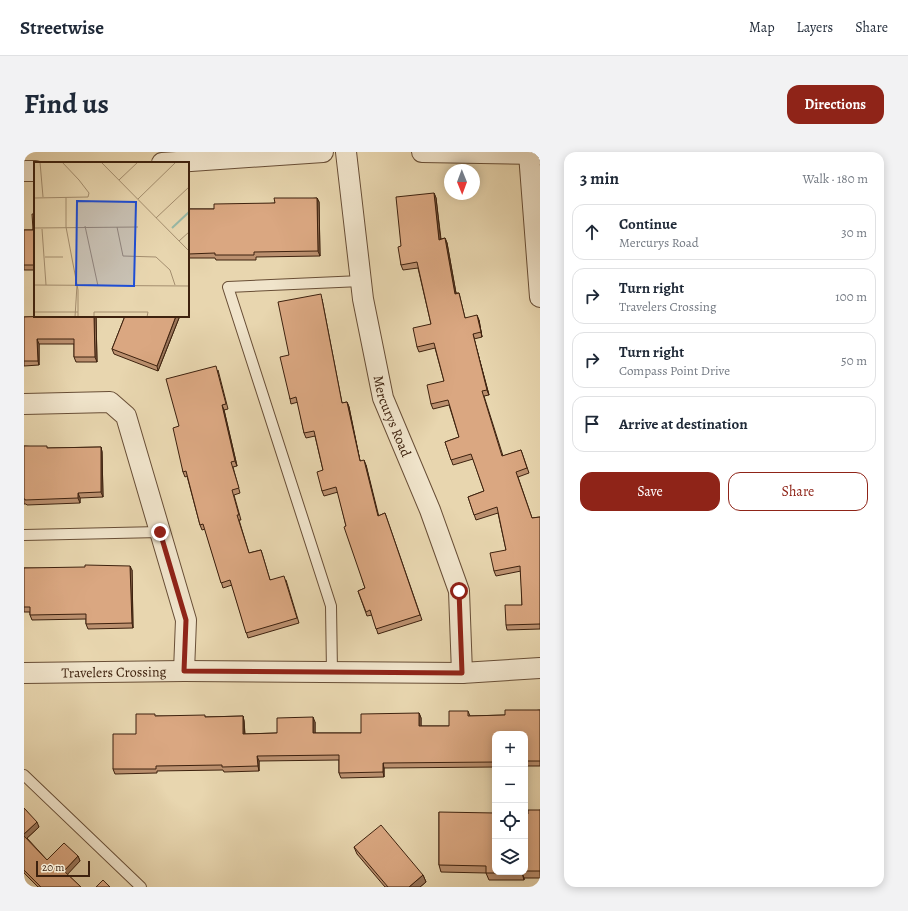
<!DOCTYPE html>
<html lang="en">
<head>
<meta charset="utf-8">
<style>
  body { margin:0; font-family:Alegreya,serif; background:#f2f2f3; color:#1f2937 }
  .controls { position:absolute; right:12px; bottom:12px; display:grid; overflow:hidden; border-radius:8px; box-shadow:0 2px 10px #0003 }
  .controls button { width:36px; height:36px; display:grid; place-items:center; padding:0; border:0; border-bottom:1px solid #e0e1e3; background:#fff; color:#1f2937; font:20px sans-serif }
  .compass { position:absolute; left:420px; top:12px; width:36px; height:36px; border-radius:50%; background:#fff; box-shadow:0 2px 10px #0003; rotate:179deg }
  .scale { position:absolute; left:12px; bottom:10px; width:54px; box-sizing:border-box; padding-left:4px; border:2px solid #3d210e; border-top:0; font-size:11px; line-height:14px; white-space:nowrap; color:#3d210e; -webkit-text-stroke:3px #f0e4cb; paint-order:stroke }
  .stop { position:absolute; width:12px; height:12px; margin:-9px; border:3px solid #8f2418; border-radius:50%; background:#fff }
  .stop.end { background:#8f2418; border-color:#fff; box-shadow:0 1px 4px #0008 }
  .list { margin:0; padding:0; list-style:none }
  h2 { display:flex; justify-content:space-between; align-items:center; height:52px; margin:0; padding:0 16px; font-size:17px }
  h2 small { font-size:13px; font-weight:400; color:#747a83 }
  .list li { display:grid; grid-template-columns:26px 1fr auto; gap:12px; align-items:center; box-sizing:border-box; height:56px; margin:0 8px 8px; padding:0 8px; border:1px solid #e0e1e3; border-radius:12px }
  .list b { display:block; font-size:15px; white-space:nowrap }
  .list p { margin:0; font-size:13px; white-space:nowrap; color:#747a83 }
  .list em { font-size:13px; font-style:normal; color:#747a83 }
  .actions { display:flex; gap:8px; padding:12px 16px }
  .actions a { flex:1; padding:9px 0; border:1px solid #8f2418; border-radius:12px; text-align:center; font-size:14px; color:#8f2418 }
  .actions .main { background:#8f2418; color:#fff }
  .icon { flex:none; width:22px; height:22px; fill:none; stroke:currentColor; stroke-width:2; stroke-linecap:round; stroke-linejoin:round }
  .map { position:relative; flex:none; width:516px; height:735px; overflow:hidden; border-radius:12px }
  header { display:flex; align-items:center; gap:24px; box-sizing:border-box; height:56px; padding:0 20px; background:#fff; border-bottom:1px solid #e0e1e3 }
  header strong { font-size:19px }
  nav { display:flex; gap:22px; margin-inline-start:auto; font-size:14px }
  .intro { display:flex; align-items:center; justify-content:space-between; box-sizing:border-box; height:96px; padding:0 24px }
  h1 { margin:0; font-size:28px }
  .button { padding:10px 18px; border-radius:12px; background:#8f2418; color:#fff; font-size:14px; font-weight:700 }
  main { display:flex; gap:24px; padding:0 24px }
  aside { flex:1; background:#fff; border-radius:12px; box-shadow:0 2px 10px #0003 }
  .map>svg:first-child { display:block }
</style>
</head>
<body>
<header>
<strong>Streetwise</strong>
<nav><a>Map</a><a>Layers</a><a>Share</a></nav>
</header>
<div class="intro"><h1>Find us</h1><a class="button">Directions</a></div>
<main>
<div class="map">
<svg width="516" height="735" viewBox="0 0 516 735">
  <rect width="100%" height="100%" fill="#e8d6af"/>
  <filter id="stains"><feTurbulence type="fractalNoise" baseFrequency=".005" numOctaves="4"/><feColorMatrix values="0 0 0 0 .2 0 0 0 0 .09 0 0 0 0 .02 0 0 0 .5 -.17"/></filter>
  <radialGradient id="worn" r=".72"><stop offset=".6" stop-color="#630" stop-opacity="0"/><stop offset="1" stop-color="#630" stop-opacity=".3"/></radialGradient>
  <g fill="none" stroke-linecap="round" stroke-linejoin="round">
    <!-- lane casing -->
    <g stroke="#684e36" stroke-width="12">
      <g id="lane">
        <path d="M0,383L136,380"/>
        <path d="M308,520L307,454L204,135L337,129"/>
        <path d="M0,623L117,735"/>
      </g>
    </g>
    <!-- street casing -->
    <g stroke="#684e36" stroke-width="22">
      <g id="street">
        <path id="s1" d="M322,0L339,147L359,246L406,358L435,439L438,521"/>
        <path d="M398,0L516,2"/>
        <path d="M505,2L516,145"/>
        <path d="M138,11L299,0"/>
        <path d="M0,19H11"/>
        <path d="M0,252L86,250L102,264L162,468L160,519"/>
        <path id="s2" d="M0,521L160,519L438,521L516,516"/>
      </g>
    </g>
    <!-- secondary casing -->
    <g stroke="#3d210e" stroke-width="24">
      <path id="secondary" d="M505,2L506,0"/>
    </g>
    <!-- lane -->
    <use href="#lane" stroke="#f0e4cb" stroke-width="10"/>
    <!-- street -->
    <use href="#street" stroke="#f0e4cb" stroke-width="20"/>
    <!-- secondary -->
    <use href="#secondary" stroke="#f0e4cb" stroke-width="22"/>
  </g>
  <!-- wall -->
  <g fill="#bb906f" stroke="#3d210e">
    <path d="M410,41L412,46L417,87L421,86L423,91L432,141H435L441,166L455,168L458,185L450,187L465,243L460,244L479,304L497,298L505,321L494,325L508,366L516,365V477L483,478L482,473L498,453L497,419L472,424L470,419L482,398L474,361L452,368L444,345L460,339L449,307L429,313L421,290L435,285L425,253L409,257L407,252L420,229L411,196L395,200L393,195L407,172L394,116L379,118L377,113V94Z"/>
    <path d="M293,46L295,50L296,104L232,105V108H192L191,106H164V57H190L251,51Z"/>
    <path d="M11,62V118H0V78H9Z"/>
    <path d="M298,147L318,251L323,250L325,255L336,309L342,313L354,364L361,361L398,468L354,482L348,463L343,464L334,439L341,436L322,374L314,340L300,344L298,339L299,318L291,284L282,286L280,281L274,250L267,252L266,247L265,203Z"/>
    <path d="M72,164L73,210H52L50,205V192H15V213L0,214V165Z"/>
    <path d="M101,164H154L155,166L134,219L90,202L88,197Z"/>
    <path d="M194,218L204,257L200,258L213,314L209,315L216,341L210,343L217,368H215L225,401L237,398L246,428H262L275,471L224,486L208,433L199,436L181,377L178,378L176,373L163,324L161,325L159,320L155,274Z"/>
    <path d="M0,294L24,296L77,295L78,300L79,345L56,346V351L3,353L2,352H0Z"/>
    <path d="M0,416L108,418L109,476L64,477L62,472V467L8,468L6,463V460H0Z"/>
    <path d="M516,558V614H501V582H471V615L360,616V625L317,626L315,621V608L235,609V619L200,620L199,618L133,619V621L91,622L89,617L112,582L132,564L182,565L219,564L220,569L221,582L253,581L291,570V581H337L395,561L397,566V574H425L444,559L446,564L481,563Z"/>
    <path d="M0,656L15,675L3,686L23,708L54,704L56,709L43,722L57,735H14L0,721Z"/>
    <path d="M516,658V726H500V728H465L462,721L417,720L415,713V660L471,720H501V662H504Z"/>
    <path d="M330,695L399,723L402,730L396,735H361L333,702Z"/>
  </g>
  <!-- shaded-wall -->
  <g fill="#99755a" stroke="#3d210e">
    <path d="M410,41L412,46L417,92L415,88Z"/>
    <path d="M293,46L295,50L296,104L294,99Z"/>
    <path d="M421,86L423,91L433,147L431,142Z"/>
    <path d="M453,163L455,168L458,185L457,180Z"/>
    <path d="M70,164H72L73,210L71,205Z"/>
    <path d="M152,164H154L155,166L134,219L133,214Z"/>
    <path d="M449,182L450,187L465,243L463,238Z"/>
    <path d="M13,187L15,192V213L14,209Z"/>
    <path d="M323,250L325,255L337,314L336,309Z"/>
    <path d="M198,253L200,258L213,314L211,309Z"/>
    <path d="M77,295L78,300L79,345L77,340Z"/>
    <path d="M340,308L342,313L356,369L354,364Z"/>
    <path d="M54,341L56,346V351L54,346Z"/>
    <path d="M106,414L108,418L109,476L108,471Z"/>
    <path d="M395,561L397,566V579L395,574Z"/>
    <path d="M219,564L220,569L221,587L219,582Z"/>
    <path d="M289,565L291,570V586L289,581Z"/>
    <path d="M233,604L235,609V619L234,614Z"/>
    <path d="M359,611L360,616V625L359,620Z"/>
    <path d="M13,670L15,675L1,688L0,685V682Z"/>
    <path d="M54,704L56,709L42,724L40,719Z"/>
    <path d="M498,720L500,726V728L498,721Z"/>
    <path d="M399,723L402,730L396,735H385Z"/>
  </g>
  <!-- building -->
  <g fill="#daa781" stroke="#3d210e">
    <path d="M410,41L415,88L421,86L431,142L435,141L441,166L453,163L457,180L449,182L463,238L458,239L478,304L497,298L503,316L492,320L508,366L516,365V472L482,473L481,453H498L496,414L470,419L466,401L482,398L473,355L450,363L444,345L460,339L447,302L427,308L421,290L435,285L424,248L407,252L403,233L420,229L410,191L393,195L389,176L407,172L393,110L377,113L374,95L377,94L372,45Z"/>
    <path d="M250,46H293L294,99L230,100V103H191V101L164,102V57H190V52L251,51Z"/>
    <path d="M8,62H11V113H0V78H9Z"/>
    <path d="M297,142L318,251L323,250L336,309L340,308L354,364L361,361L396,463L352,477L346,458L342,460L334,439L341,436L320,375L322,374L312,335L298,339L293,320L299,318L290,279L280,281L272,245L266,247L256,205L265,203L254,150Z"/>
    <path d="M27,164H70L71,205H50V187H13L14,209H0V165Z"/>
    <path d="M101,164H152L133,214L88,197Z"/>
    <path d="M192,214L202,252L198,253L211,309L207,310L215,336L208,338L215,363H213L225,401L237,398L246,428L260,424L273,466L222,481L206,428L197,431L179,372L176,373L162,319L159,320L149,276L155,274L142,227Z"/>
    <path d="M0,294H23V296L77,295V340L54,341V346L1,348V347H0Z"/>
    <path d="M61,413L106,414L108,471L62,472V462L6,463V455H0V416L61,415Z"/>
    <path d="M481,558H516V609H501V582H471V610L359,611V620L315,621V603L233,604L234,614L198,615V613L132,614V617H89V582H112V562H131V564L181,563V565L219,564V582L253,581V566L289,565V581H337V562L395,561V574H425V559H444V564L481,563Z"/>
    <path d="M0,656L13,670L0,682Z"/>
    <path d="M504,658H516V719H501V662H504Z"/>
    <path d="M415,660L471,661V720H498V721H462V714L415,713Z"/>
    <path d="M357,673L399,723L385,735H364L330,695Z"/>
    <path d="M0,684L23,708L40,691L54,704L40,719L57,735H17L0,718Z"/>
    <path d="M79,728L86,735H72Z"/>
  </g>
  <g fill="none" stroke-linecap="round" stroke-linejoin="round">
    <!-- route -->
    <path stroke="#8f2418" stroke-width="5" d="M136,380L162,468L160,519L438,521L435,439"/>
  </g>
  <g text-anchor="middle" stroke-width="3" stroke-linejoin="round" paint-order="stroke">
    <!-- street labels -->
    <g font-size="14" fill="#3d210e" stroke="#f0e4cb">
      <text dy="5" stroke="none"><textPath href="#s1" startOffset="269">Mercurys Road</textPath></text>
      <text dy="5" stroke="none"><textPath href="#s2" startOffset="90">Travelers Crossing</textPath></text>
    </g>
  </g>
  <!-- overview -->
  <g transform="translate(10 10)">
    <rect width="155" height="155" fill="#e8d6af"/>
    <path fill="none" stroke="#98b9a7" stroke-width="2" d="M138,66L155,50"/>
    <path fill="none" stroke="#a48e6f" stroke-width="1" d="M6,0L9,35M67,0L155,89M85,18L104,0M32,35V65L44,128V155M0,36L54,35L55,31L45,18L28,0M104,37L142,0M122,56L155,25M51,64L64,124M83,65L89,94L122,95L136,108L141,123M0,66L104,65M8,67L12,123M145,79L155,70M11,95H29M0,123L155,124M0,150H44M41,155L43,123M60,155V150H114L113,155"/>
    <path fill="#1d4ed8" fill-opacity="0.15" stroke="#1d4ed8" stroke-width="2" d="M43,39L102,40L100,124L42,123Z"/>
    <rect width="155" height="155" fill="none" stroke="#3d210e" stroke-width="2"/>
  </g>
  <rect width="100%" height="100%" filter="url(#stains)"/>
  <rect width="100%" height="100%" fill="url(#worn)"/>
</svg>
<div class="controls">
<button>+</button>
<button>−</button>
<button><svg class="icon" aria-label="locate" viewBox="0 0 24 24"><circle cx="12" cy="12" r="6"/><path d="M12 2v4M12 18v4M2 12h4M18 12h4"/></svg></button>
<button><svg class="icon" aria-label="layers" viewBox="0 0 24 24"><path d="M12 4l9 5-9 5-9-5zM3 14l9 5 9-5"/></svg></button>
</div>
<svg class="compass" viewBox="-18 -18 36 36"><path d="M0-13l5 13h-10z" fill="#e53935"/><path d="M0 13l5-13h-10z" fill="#747a83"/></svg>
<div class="scale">20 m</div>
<div class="stop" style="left:435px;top:439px"></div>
<div class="stop end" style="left:136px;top:380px"></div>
</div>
<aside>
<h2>3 min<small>Walk · 180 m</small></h2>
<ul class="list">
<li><svg class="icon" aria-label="ahead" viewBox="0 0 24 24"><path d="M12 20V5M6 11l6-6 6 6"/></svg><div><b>Continue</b><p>Mercurys Road</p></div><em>30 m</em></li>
<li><svg class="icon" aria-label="right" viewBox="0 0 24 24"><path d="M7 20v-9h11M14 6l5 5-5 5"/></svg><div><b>Turn right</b><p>Travelers Crossing</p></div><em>100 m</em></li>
<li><svg class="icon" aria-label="right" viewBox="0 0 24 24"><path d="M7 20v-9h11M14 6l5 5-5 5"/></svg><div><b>Turn right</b><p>Compass Point Drive</p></div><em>50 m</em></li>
<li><svg class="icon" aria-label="arrive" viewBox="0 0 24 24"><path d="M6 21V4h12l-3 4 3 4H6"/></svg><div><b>Arrive at destination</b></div></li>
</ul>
<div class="actions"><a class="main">Save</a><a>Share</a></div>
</aside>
</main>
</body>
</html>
